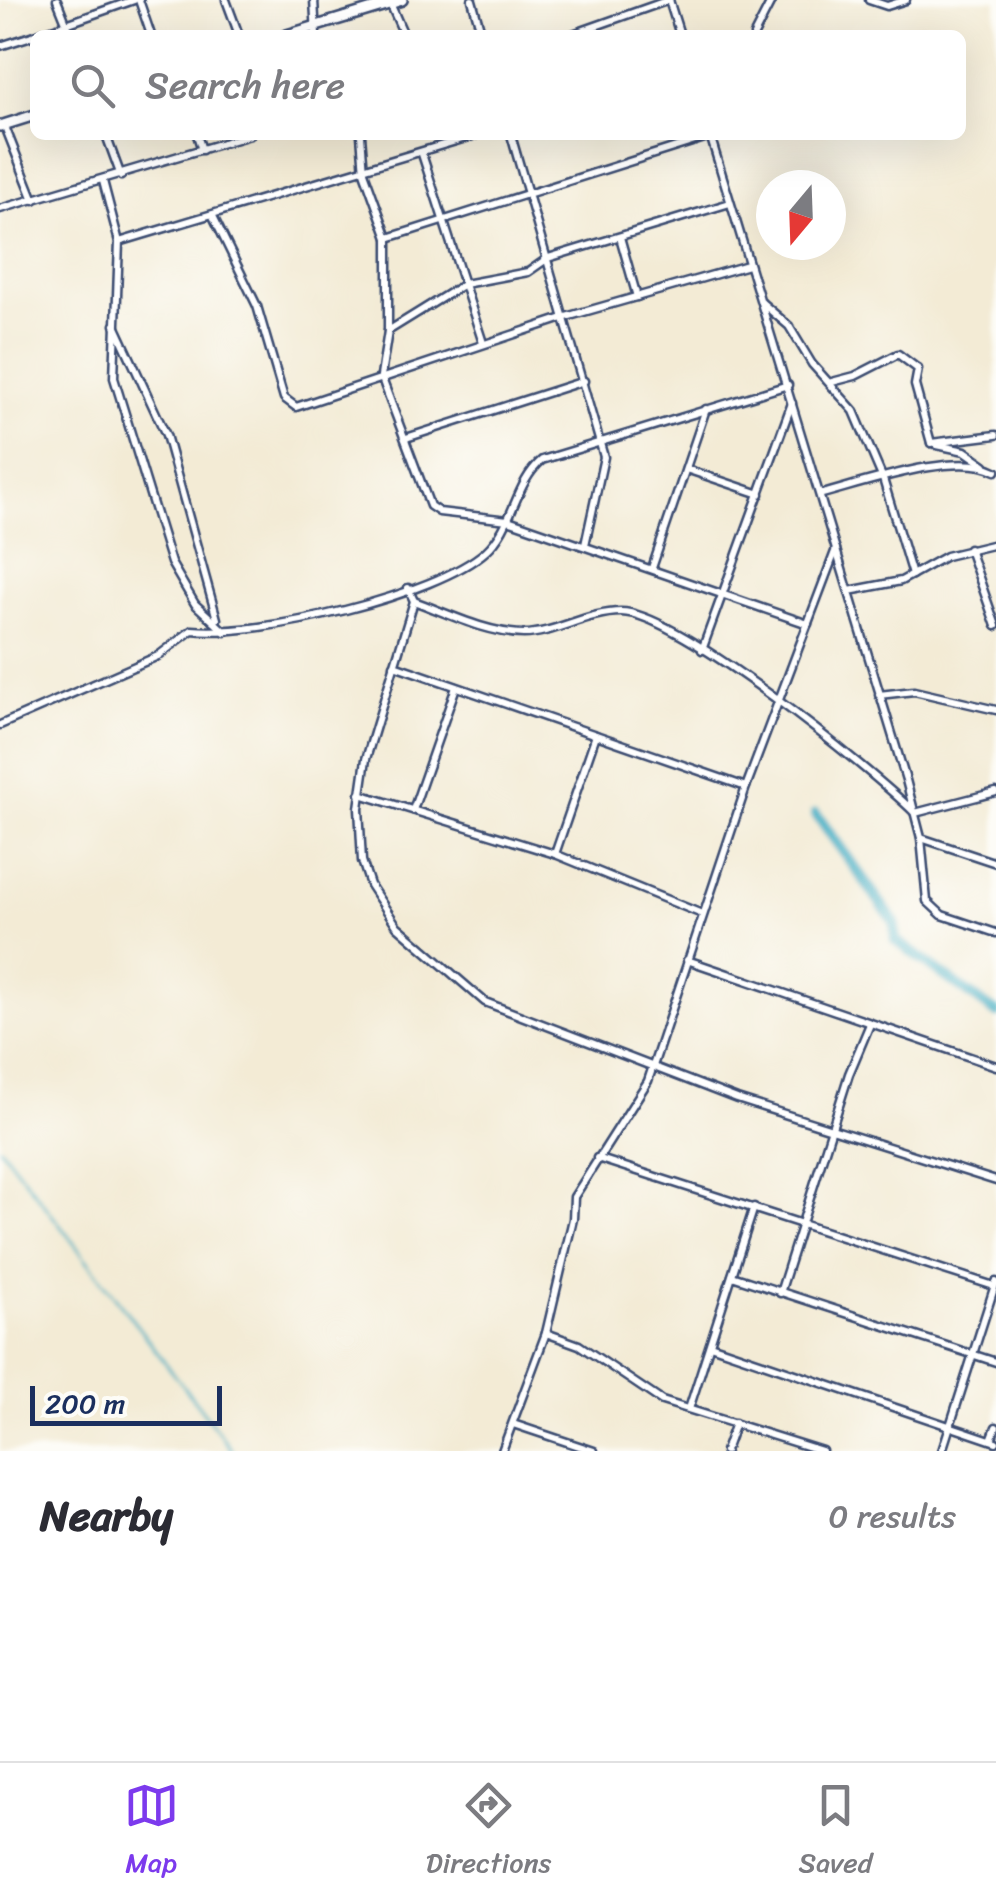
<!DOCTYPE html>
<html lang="en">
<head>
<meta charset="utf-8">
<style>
  body { margin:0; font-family:Sriracha,sans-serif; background:#f7f7f7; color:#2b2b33 }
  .compass { position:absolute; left:756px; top:170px; width:90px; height:90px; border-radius:50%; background:#fff; box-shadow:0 10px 40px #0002; rotate:199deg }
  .scale { position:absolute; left:30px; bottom:25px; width:192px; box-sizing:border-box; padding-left:10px; border:5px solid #1b2f5e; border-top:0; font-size:28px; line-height:35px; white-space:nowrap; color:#1b2f5e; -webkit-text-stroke:8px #fdfcf7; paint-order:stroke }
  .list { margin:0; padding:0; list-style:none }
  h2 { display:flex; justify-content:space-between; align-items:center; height:130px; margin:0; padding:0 40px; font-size:42px }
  h2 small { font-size:32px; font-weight:400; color:#7c7c81 }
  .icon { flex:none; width:55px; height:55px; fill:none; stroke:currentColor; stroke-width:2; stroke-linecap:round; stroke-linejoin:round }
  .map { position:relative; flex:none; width:996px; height:1451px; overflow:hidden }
  .search { position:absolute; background:#fff; box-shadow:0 10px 40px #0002; left:30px; right:30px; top:30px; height:110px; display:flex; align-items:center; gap:25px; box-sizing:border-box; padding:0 35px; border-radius:15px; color:#7c7c81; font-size:38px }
  .sheet { height:310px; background:#fff }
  nav { display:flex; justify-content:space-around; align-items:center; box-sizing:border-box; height:140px; border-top:2px solid #e1e1e2; background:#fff; font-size:28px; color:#7c7c81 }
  nav a { display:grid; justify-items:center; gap:5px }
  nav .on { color:#7c3aed }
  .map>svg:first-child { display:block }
</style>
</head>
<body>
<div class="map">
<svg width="996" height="1451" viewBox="0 0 996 1451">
  <rect width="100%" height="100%" fill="#fdfcf7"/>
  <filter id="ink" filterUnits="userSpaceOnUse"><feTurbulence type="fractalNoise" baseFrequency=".01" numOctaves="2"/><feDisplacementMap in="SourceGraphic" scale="20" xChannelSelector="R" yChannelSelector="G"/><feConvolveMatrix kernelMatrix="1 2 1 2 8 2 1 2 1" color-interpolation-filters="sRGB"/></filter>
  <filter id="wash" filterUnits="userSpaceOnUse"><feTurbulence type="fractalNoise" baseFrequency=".0048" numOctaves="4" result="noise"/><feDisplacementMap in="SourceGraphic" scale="40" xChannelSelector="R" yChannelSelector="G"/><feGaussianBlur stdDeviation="2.25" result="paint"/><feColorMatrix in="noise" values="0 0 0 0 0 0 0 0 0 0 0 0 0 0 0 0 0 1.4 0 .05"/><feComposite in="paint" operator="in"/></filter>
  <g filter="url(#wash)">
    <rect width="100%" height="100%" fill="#f3ebd5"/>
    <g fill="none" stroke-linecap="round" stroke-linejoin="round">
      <!-- stream -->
      <path stroke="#44adc3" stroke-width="2.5" d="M0,1147L233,1451"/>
      <!-- river -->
      <path stroke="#44adc3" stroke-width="11" d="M816,814L895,923V940L996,1013"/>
    </g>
  </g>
  <g filter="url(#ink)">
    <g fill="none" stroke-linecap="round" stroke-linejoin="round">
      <!-- street casing -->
      <g stroke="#3b4b70" stroke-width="11">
        <g id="street">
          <path d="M57,0L71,35"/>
          <path d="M139,0L151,35"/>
          <path d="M226,0L239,35"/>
          <path d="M314,0L316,35"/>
          <path d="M472,0L482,35"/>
          <path d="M669,0L680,35"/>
          <path d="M869,0L887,6L906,0"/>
          <path d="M389,1L404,35"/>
          <path d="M35,35L134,0"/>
          <path d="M570,35L669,0"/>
          <path d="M754,35L772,0"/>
          <path d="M0,46L35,35"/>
          <path d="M4,124L34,200"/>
          <path d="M106,135L121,176"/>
          <path d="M197,135L202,150"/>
          <path d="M361,135L364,172L388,238V331L381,376L430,506L439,512L508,520L808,624"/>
          <path d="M511,135L604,457L585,545"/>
          <path d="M710,135L906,780L921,838L927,901L942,915L996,933"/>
          <path d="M422,154L483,343"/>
          <path d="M103,181L119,242L476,135"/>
          <path d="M0,209L250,135"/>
          <path d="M213,216L257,306L284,398L296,407L566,317L748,265"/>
          <path d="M620,237L637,297"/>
          <path d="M388,238L711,136"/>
          <path d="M119,242L114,378L171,563L195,604L225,632"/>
          <path d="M761,302L789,326L812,364L854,411L883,479L912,575"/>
          <path d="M115,325L166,435L217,619"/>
          <path d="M388,331L464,284L528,272L548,258L730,203"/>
          <path d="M832,382L855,376L898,354L918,369L915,385L931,443"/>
          <path d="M406,438L584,381"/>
          <path d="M931,443L996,435"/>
          <path d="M937,445L965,451L985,465"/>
          <path d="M686,469L760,494"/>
          <path d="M822,494C864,483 958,450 996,471"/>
          <path d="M969,549L996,626"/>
          <path d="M652,568L706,409"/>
          <path d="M408,588L414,601L366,759L359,808L362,861L370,885L397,926L485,1002L737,1099L996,1181"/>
          <path d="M849,591L901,581L946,556L996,544"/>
          <path d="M414,601C449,614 486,633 524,634C553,634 588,612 621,612C677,612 870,769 915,813L996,792"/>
          <path d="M702,650L792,403"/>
          <path d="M394,665L746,787"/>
          <path d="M879,695L914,691L996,710"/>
          <path d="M0,725L158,656L192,630C259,637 436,596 486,551C514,526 514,484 542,460L788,385"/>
          <path d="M360,794L555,854L702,914"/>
          <path d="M413,810L456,687"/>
          <path d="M921,838L996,863"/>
          <path d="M555,854L596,735"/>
          <path d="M687,960L996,1066"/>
          <path d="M597,1158L994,1286"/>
          <path d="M732,1276L996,1362"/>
          <path d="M780,1293L849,1074L870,1024"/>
          <path d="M546,1333L579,1345L662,1401L822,1451"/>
          <path d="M710,1345L996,1442"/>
          <path d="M689,1409L754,1207"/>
          <path d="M513,1424L594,1451"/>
          <path d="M991,1440L996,1427"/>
          <path d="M502,1451L546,1333L573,1219L574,1197L648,1081L746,787L836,549"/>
          <path d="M725,1451L735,1423"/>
          <path d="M942,1451L996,1282"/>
        </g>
      </g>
      <!-- secondary casing -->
      <g stroke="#3b4b70" stroke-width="14">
        <g id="secondary">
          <path d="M287,35L402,0"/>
          <path d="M0,126L35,115"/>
        </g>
      </g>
      <!-- street -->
      <use href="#street" stroke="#fff" stroke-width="6"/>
      <!-- secondary -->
      <use href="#secondary" stroke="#fff" stroke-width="9"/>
    </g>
  </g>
</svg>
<svg class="compass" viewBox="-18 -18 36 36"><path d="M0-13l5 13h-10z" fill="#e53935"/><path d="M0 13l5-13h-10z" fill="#7c7c81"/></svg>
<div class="scale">200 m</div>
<div class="search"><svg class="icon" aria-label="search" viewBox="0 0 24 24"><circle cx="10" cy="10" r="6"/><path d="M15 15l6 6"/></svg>Search here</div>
</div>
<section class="sheet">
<h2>Nearby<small>0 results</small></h2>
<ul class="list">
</ul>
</section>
<nav>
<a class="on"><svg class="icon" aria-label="map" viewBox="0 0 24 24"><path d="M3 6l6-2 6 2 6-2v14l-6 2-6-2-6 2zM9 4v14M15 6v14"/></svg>Map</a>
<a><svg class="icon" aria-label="directions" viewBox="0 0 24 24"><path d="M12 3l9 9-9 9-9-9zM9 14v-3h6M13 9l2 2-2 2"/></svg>Directions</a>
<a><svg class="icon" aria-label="saved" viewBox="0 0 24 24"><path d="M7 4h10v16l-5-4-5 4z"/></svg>Saved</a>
</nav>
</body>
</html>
